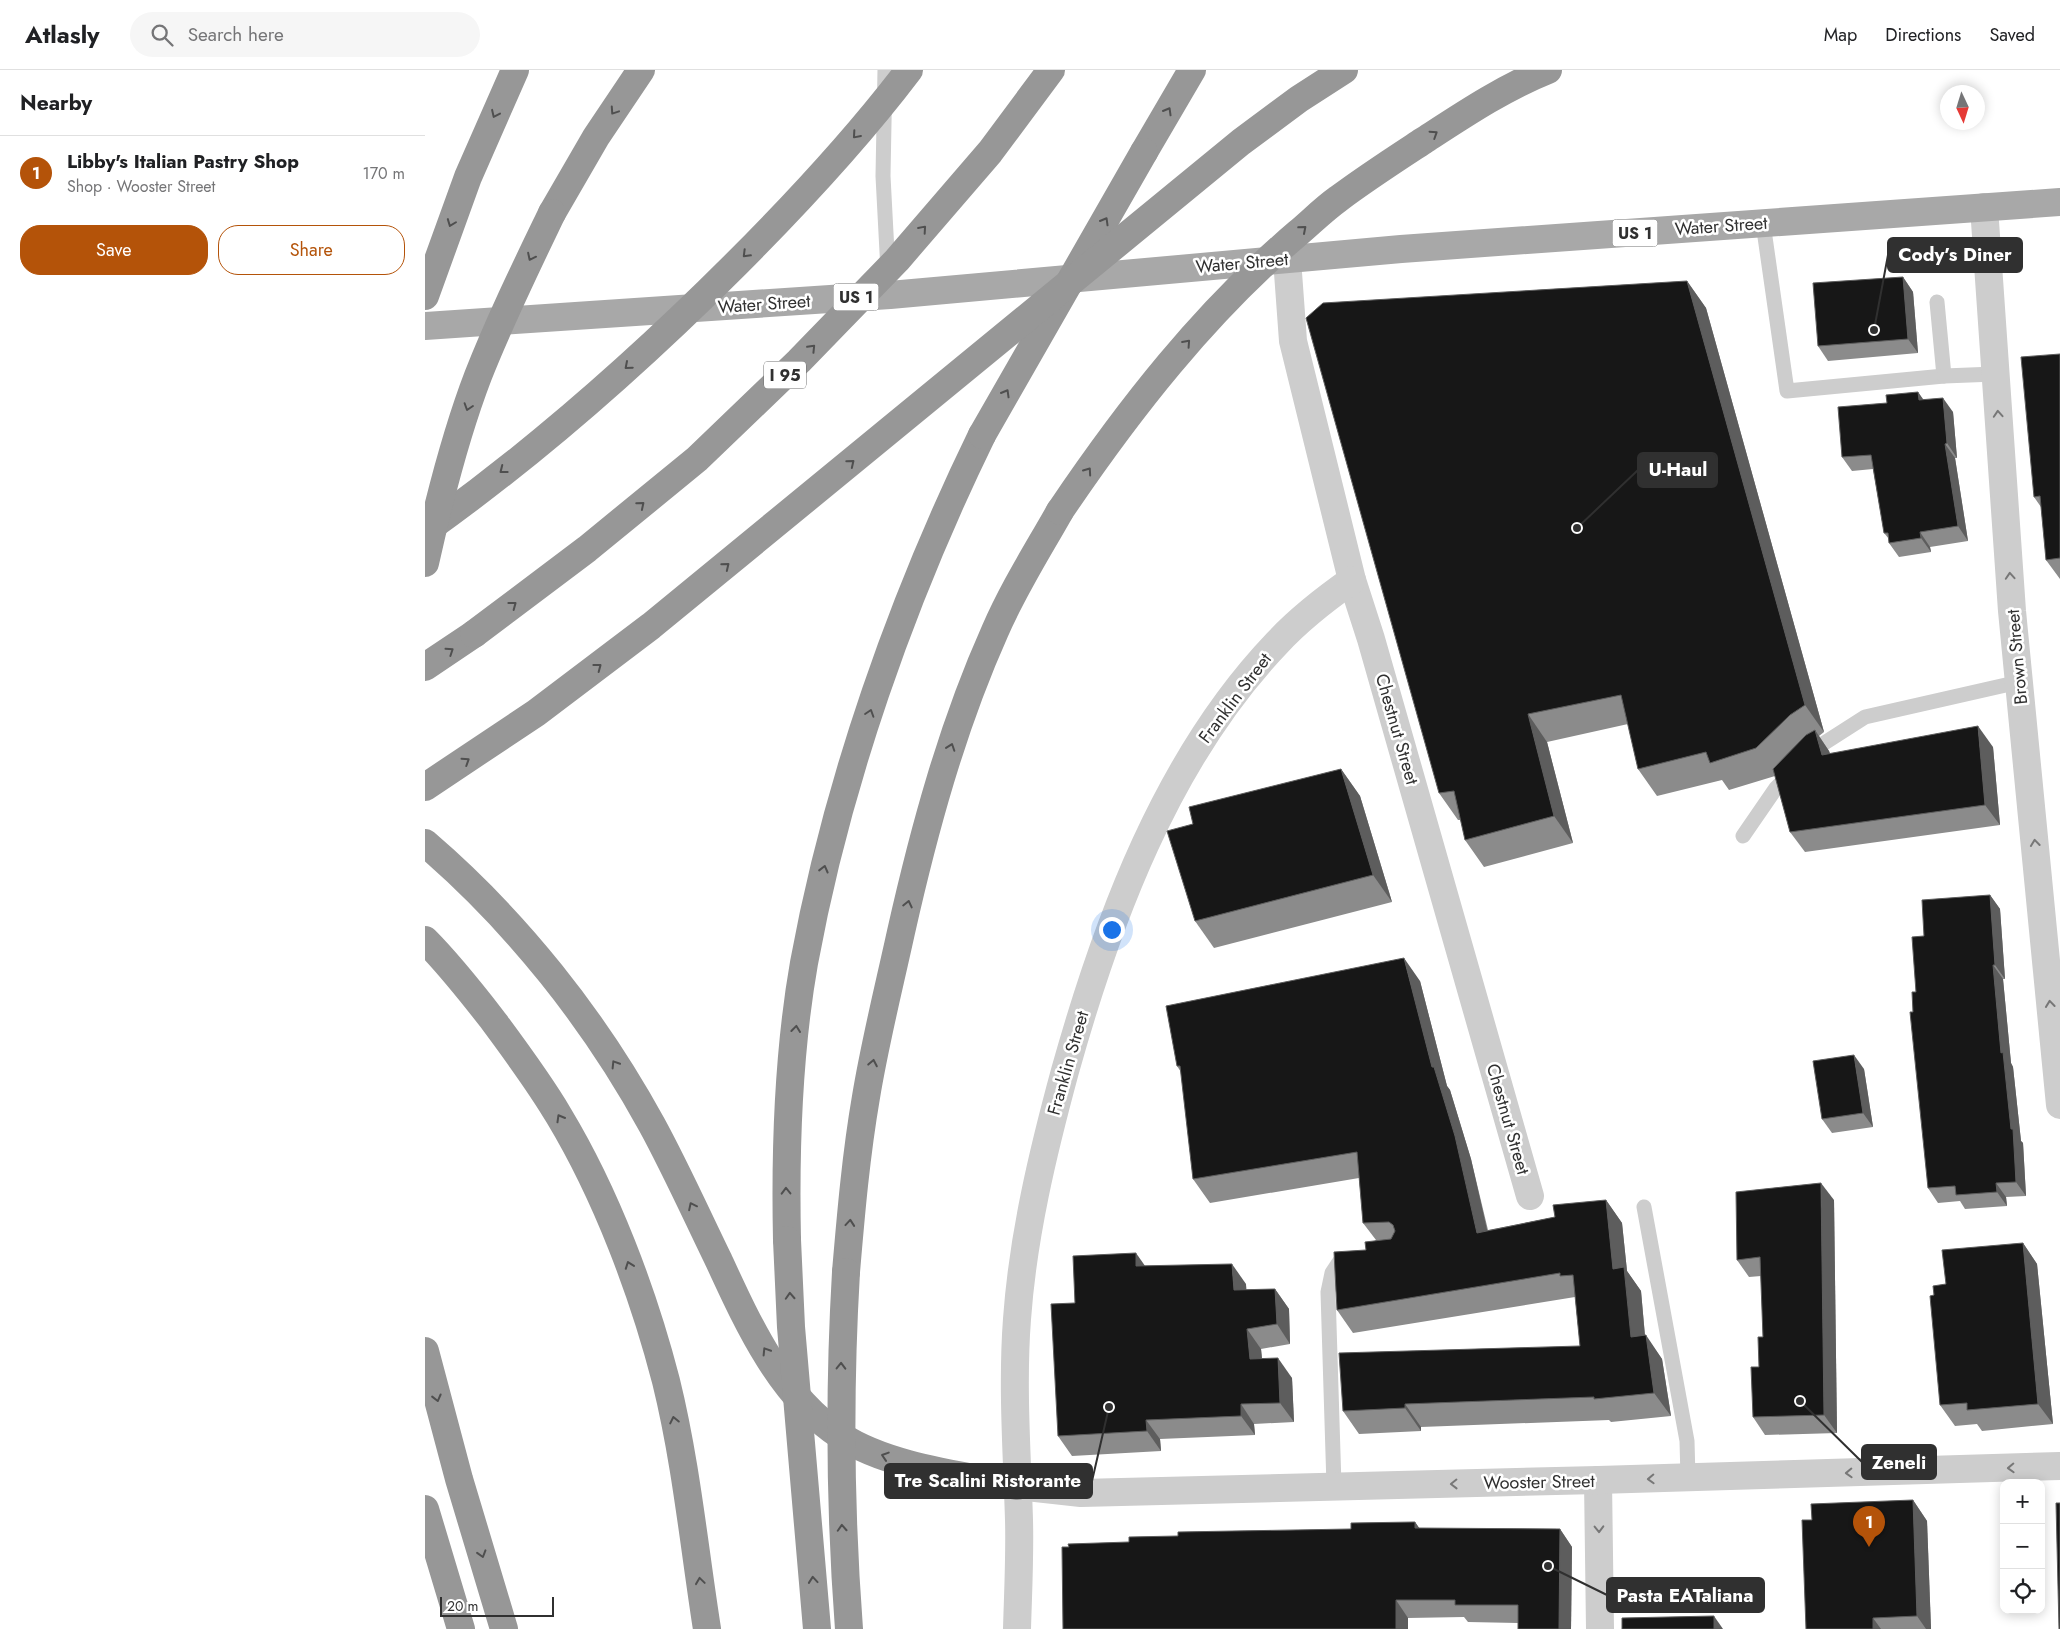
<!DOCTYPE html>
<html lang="en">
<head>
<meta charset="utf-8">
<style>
  body { margin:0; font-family:Jost,sans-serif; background:#f6f6f6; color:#202124 }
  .controls { position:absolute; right:15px; bottom:15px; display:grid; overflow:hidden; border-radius:10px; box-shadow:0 2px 12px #0003 }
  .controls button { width:45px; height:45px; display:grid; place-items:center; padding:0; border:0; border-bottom:1px solid #e0e0e0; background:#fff; color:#202124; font:25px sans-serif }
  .compass { position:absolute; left:1515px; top:15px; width:45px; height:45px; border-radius:50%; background:#fff; box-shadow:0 2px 12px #0003; rotate:176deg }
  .scale { position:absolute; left:15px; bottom:12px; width:114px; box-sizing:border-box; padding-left:5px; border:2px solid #303030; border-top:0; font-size:14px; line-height:18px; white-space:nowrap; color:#303030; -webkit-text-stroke:4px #fff; paint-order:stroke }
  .you { position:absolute; left:686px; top:859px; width:18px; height:18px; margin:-12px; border:4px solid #fff; border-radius:50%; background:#1a73e8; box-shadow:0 0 0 8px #1a73e833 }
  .badge { display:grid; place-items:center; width:32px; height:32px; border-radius:50%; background:#b45309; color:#fff; font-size:16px; font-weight:700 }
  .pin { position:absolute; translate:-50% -41px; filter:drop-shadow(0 1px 2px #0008) }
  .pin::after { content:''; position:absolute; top:26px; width:18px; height:15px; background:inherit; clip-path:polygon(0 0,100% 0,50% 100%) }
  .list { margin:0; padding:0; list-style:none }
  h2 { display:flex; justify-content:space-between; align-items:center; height:65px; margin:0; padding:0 20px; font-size:21px }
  h2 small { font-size:16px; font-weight:400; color:#757577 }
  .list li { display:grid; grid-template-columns:32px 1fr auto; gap:15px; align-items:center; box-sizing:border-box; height:75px; padding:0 20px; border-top:1px solid #e0e0e0 }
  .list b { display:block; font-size:19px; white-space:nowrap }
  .list p { margin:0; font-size:16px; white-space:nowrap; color:#757577 }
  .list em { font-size:16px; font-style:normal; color:#757577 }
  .actions { display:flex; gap:10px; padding:15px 20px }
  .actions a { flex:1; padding:11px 0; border:1px solid #b45309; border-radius:20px; text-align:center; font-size:18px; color:#b45309 }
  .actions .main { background:#b45309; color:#fff }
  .icon { flex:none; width:28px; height:28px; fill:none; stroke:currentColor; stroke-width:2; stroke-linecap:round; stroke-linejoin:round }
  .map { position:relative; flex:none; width:1635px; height:1559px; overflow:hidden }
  header { display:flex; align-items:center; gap:30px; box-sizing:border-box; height:70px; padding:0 25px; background:#fff; border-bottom:1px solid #e0e0e0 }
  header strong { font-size:24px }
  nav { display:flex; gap:28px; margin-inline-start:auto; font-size:18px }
  .search { width:350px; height:45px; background:#f6f6f6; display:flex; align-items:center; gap:12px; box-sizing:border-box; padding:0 18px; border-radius:28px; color:#757577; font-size:19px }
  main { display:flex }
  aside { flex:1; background:#fff }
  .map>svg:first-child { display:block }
</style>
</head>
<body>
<header>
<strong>Atlasly</strong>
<div class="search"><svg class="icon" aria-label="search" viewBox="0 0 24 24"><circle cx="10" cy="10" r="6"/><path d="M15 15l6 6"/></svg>Search here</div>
<nav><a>Map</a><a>Directions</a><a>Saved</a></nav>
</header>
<main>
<aside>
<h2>Nearby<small></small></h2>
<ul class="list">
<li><span class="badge">1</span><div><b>Libby's Italian Pastry Shop</b><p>Shop · Wooster Street</p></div><em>170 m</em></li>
</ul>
<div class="actions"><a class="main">Save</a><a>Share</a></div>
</aside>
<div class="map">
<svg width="1635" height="1559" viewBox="0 0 1635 1559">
  <rect width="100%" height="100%" fill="#fff"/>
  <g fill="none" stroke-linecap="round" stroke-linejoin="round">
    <!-- service -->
    <g stroke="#cdcdcd" stroke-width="15">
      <path d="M460,0L458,106L463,201"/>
      <path d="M1338,153L1362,321L1519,306L1512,232"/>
      <path d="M1519,306L1570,304"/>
      <path d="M1384,685L1390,679L1440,647L1594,612"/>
      <path d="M1318,766L1351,718L1366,703"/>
      <path d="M1219,1137L1262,1371L1263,1408"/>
      <path d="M909,1416L903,1222L907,1203L915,1191L925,1189"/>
    </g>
    <!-- minor -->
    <g stroke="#cdcdcd" stroke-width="28">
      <path d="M1559,137L1587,541L1635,1035"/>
      <path d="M862,189L868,271L927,510L946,569L1105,1126"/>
      <path d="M1173,1410L1175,1559"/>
      <path d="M592,1416L656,1423L1173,1410L1635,1396"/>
      <path d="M592,1559C593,1523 595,1486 594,1450C592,1383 587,1316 592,1249C598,1165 618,1082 640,1001C682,851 742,688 852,573C874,549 900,529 927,510"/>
    </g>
    <!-- primary -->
    <path stroke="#a8a8a8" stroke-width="28" d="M0,256L465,225L976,179L1635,132"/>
    <!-- motorway -->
    <g stroke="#979797" stroke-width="28">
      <path d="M719,82L767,0"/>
      <path d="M127,143L171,67L216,0"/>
      <path d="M0,226L43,107L90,0"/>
      <path d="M0,597L49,564"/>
      <path d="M0,773C91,851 169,949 227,1055C251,1099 272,1146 294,1191C323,1254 356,1327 416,1366C463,1397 538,1405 592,1416"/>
      <path d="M0,870C24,894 46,922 67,949C90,980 114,1012 134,1046C181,1124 218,1222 241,1311C261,1392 269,1476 282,1559"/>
      <path d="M362,1170C360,1078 363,984 379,893C412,713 477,529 557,365"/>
      <path d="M421,1202C426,1143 431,1085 441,1027C450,972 464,917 476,862C499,760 527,657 570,561C588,519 613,480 635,441"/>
      <path d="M0,1281L34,1409L79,1559"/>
      <path d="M0,1439L36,1559"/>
    </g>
    <!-- motorway-bridge -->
    <g stroke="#979797" stroke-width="28">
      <path d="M557,365L719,82"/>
      <path d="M635,441C704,339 779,243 873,163C886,152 899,139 913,129C941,108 969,90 998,71C1038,45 1078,18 1123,0"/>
      <path d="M0,461C111,382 214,291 310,195C372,133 431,70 484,0"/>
      <path d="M0,493C14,430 30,366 53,306C75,250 101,197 127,143"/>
      <path d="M49,564L162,479L272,389L374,291L472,190L565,82L626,0"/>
      <path d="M0,717L111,643L226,556L816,72L874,29L919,0"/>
      <path d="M362,1170L366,1257L392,1559"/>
      <path d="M421,1202C414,1321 415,1440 424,1559"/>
    </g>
  </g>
  <!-- wall -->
  <g fill="#8b8b8b">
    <path d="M1478,207L1488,222L1493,283L1403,291L1393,276Z"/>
    <path d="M1262,211L1281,238L1399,662L1394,666L1404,681L1405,683L1568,677L1575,755L1380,782L1365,762L1350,706L1304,720L1297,710L1232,726L1213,699L1203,654L1122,672L1148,773L1059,797L1040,770L1036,750H1033L1014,723Z"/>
    <path d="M1635,284V509L1621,490L1616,437L1609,427Z"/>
    <path d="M1493,322L1498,330L1528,342L1532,388H1530L1543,471L1505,477L1506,482L1474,487L1464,473V469L1459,463L1448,399L1427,401L1417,387L1462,333Z"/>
    <path d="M916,699L935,726L967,832L789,878L770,851L768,754Z"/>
    <path d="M1565,825L1575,839L1580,909H1578L1586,993L1588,997L1596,1071L1598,1073L1601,1126L1581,1127L1582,1136L1540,1139L1535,1131L1513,1133L1503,1118L1488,942L1499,866Z"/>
    <path d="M995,911L1022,1016L1025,1020L1046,1089L1063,1160L1130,1147L1181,1130L1197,1153L1202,1201L1216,1221L1220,1265L1237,1289L1246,1346L1186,1352L1184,1350L996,1357V1361L934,1364L918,1341L1155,1276L1150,1227L928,1263L912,1240L941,1180L951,1170L938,1153L934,1108L785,1133L768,1109L756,1002L752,996Z"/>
    <path d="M1439,999L1448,1057L1407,1063L1397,1049Z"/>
    <path d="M1409,1130L1412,1363L1340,1365L1328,1347L1338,1267L1336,1206L1324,1207L1312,1190Z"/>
    <path d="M1598,1173L1612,1194L1628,1354L1557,1361L1552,1354L1530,1356L1515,1335L1509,1225Z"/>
    <path d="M720,1196L821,1214V1220L850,1219L864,1239L865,1274L836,1279L837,1289L867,1308L869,1352L829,1354L830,1365L735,1369L736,1381L647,1386L633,1366L650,1233Z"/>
    <path d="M1488,1430L1502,1451L1506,1559H1381L1387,1450Z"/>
    <path d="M990,1452L994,1458L1135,1459L1147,1477L1146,1559H1093V1553L1043,1552L1039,1547L983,1548V1559H638L704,1472L753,1466L926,1459Z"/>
  </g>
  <!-- shaded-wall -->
  <g fill="#5d5d5d">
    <path d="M1478,207L1488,222L1493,283L1483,269Z"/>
    <path d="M1262,211L1281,238L1399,662L1380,635Z"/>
    <path d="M1493,322L1503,336L1494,330Z"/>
    <path d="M1518,328L1528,342L1532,388L1522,373Z"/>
    <path d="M1520,374L1530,388L1543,471L1533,456Z"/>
    <path d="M1495,462L1505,477L1506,482L1496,468Z"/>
    <path d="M1103,644L1122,672L1148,773L1129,746Z"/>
    <path d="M1553,656L1568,677L1575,755L1560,735Z"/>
    <path d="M1390,660L1404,681L1411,705L1397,685Z"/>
    <path d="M916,699L935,726L967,832L948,805Z"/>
    <path d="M1565,825L1575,839L1580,909L1570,895Z"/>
    <path d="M979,888L995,911L1022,1016L1025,1020L1046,1089L1068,1186L1052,1163L1007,997Z"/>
    <path d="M1568,895L1578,909L1586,993L1588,997L1596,1071L1598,1073L1601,1126L1591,1112L1586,1059L1576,983Z"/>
    <path d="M1429,985L1439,999L1448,1057L1438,1043Z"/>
    <path d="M1396,1113L1409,1130L1412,1363L1399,1345Z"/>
    <path d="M1571,1113L1581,1127L1582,1136L1572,1122Z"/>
    <path d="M1181,1130L1197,1153L1202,1201L1216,1221L1222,1290L1206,1267L1188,1199Z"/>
    <path d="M1598,1173L1612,1194L1628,1354L1613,1334Z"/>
    <path d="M711,1183L725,1203L711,1196Z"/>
    <path d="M807,1194L821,1214L823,1240L809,1220Z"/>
    <path d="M850,1219L864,1239L865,1274L852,1254Z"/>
    <path d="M822,1259L836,1279L839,1309L825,1289Z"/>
    <path d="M1221,1265L1237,1289L1246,1346L1229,1323Z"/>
    <path d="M853,1288L867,1308L869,1352L855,1333Z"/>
    <path d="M816,1334L829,1354L830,1365L816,1346Z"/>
    <path d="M980,1334L996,1357V1361L980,1338Z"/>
    <path d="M721,1350L735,1369L736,1381L722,1361Z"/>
    <path d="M1488,1430L1502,1451L1506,1559H1501L1492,1546Z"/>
    <path d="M990,1452L1002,1469L990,1458Z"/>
    <path d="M1135,1459L1147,1477L1146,1559H1134Z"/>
    <path d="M971,1530L983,1548V1559H971Z"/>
    <path d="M1289,1546L1298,1559H1289Z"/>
    <path d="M1448,1548L1456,1559H1448Z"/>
  </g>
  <!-- building -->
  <g fill="#171717" stroke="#5d5d5d">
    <path d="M1478,207L1483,269L1393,276L1388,213Z"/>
    <path d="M1262,211L1380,635L1365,645L1331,678L1285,693L1281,682L1213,699L1196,625L1103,644L1129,746L1040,770L1029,721L1014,723L881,248L898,233Z"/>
    <path d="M1635,284V488L1621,490L1615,426L1609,427L1596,287Z"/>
    <path d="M1493,322L1494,330L1518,328L1522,373L1520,374L1533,456L1495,462L1496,468L1464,473L1463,463H1459L1446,385L1417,387L1413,337L1462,333L1461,325Z"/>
    <path d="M1553,656L1560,735L1365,762L1348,699L1381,665L1390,660L1397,685Z"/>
    <path d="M916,699L948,805L770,851L742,761L768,754L764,737Z"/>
    <path d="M1565,825L1570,895H1568L1576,983L1578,982L1586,1059H1588L1591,1112L1571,1113L1572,1122L1531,1125L1530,1116L1503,1118L1485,942H1488L1487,922H1491L1487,867L1499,866L1497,830Z"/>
    <path d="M979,888L1007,997H1009L1030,1066L1052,1163L1130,1147L1128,1135L1181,1130L1188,1199L1199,1197L1206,1267L1221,1265L1229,1323L1169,1329V1327L980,1334V1338L918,1341L914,1283L1155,1276L1148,1205L1135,1206V1203L912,1240L909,1182L941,1180L940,1172L966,1169L970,1161L968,1155L964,1152L938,1153L932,1082L768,1109L755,996H752L741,936Z"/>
    <path d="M1429,985L1438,1043L1397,1049L1388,991Z"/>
    <path d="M1396,1113L1399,1345L1328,1347L1326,1297H1334L1333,1267H1338L1335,1187L1312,1190L1311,1122Z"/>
    <path d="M1598,1173L1613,1334L1542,1340V1333L1515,1335L1505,1226L1509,1225L1508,1216L1521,1214L1517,1180Z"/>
    <path d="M711,1183V1196L807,1194L809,1220L850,1219L852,1254L822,1259L825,1289L853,1288L855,1333L816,1334V1346L721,1350L722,1361L633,1366L626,1234L650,1233L648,1186Z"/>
    <path d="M1488,1430L1492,1546L1448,1548V1559H1381L1377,1450H1387L1386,1434Z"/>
    <path d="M1631,1433H1635V1559H1634Z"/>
    <path d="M990,1452V1458L1135,1459L1134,1559H1093V1535H1030V1530H971V1559H638L637,1477H644L643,1474L704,1472V1467L753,1466V1462L926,1459V1453Z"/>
    <path d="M1289,1546V1559H1197V1548Z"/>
  </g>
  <!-- one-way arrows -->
  <defs><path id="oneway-chevron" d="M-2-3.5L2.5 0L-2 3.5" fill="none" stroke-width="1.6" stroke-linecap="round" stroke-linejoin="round" transform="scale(1.25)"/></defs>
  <g stroke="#4f4f4f">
    <use href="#oneway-chevron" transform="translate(189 41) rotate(124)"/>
    <use href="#oneway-chevron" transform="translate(743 41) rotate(-60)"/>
    <use href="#oneway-chevron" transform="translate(70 44) rotate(115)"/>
    <use href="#oneway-chevron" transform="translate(1009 64) rotate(-33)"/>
    <use href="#oneway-chevron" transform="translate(431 65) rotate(131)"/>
    <use href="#oneway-chevron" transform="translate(680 151) rotate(-60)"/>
    <use href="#oneway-chevron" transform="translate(26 153) rotate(111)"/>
    <use href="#oneway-chevron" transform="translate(498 159) rotate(-49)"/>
    <use href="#oneway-chevron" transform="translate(878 159) rotate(-41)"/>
    <use href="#oneway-chevron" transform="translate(321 184) rotate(135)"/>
    <use href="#oneway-chevron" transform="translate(106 187) rotate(116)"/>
    <use href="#oneway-chevron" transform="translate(762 273) rotate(-48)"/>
    <use href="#oneway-chevron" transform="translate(387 278) rotate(-46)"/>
    <use href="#oneway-chevron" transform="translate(203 296) rotate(139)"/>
    <use href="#oneway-chevron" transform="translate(581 323) rotate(-60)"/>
    <use href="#oneway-chevron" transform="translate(43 337) rotate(108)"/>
    <use href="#oneway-chevron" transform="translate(426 393) rotate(-39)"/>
    <use href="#oneway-chevron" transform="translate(78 400) rotate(142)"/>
    <use href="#oneway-chevron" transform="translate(663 401) rotate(-55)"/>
    <use href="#oneway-chevron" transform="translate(216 435) rotate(-40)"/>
    <use href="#oneway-chevron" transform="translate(301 496) rotate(-39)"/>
    <use href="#oneway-chevron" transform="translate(88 535) rotate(-37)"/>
    <use href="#oneway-chevron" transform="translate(25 581) rotate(-34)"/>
    <use href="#oneway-chevron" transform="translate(173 597) rotate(-37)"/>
    <use href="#oneway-chevron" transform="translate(445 643) rotate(-72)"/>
    <use href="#oneway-chevron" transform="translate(526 677) rotate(-71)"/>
    <use href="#oneway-chevron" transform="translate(41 691) rotate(-33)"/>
    <use href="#oneway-chevron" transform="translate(399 799) rotate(-76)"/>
    <use href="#oneway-chevron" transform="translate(483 834) rotate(-77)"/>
    <use href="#oneway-chevron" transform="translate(371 959) rotate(-83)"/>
    <use href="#oneway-chevron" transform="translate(448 993) rotate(-79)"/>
    <use href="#oneway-chevron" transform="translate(190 994) rotate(-122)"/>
    <use href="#oneway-chevron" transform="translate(135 1048) rotate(-120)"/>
    <use href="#oneway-chevron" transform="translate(361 1121) rotate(-91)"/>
    <use href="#oneway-chevron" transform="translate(267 1136) rotate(-116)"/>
    <use href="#oneway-chevron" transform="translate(425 1153) rotate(-85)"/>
    <use href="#oneway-chevron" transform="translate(204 1195) rotate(-110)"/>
    <use href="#oneway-chevron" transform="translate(365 1226) rotate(-93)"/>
    <use href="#oneway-chevron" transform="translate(341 1281) rotate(-122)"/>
    <use href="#oneway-chevron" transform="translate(416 1296) rotate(-89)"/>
    <use href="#oneway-chevron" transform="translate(12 1328) rotate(76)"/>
    <use href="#oneway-chevron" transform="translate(249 1350) rotate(-102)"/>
    <use href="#oneway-chevron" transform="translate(460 1386) rotate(-162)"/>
    <use href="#oneway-chevron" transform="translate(417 1458) rotate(-93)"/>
    <use href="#oneway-chevron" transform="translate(57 1484) rotate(73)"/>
    <use href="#oneway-chevron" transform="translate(388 1510) rotate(-95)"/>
    <use href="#oneway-chevron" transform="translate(275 1511) rotate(-98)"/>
  </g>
  <g stroke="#777">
    <use href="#oneway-chevron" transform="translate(1573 344) rotate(-94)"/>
    <use href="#oneway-chevron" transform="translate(1585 506) rotate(-94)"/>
    <use href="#oneway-chevron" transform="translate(1610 773) rotate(-96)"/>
    <use href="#oneway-chevron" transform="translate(1625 934) rotate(-96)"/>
    <use href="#oneway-chevron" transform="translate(1586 1398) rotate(178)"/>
    <use href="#oneway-chevron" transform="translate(1424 1403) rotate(178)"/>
    <use href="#oneway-chevron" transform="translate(1226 1409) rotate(178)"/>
    <use href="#oneway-chevron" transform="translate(1029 1414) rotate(179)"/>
    <use href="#oneway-chevron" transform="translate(1174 1459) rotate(89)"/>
  </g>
  <g text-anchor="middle" stroke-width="5" stroke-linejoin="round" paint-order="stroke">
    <!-- shield labels -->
    <g fill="#fff" stroke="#6e6e6e" stroke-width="1">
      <rect x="1187.5" y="149.5" width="45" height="27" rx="4"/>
      <rect x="408.5" y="213.5" width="45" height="27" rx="4"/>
      <rect x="339" y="291.5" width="42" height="27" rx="4"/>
    </g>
    <g font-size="16" font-weight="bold" fill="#303030">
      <text x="1210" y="169">US 1</text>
      <text x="431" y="233">US 1</text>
      <text x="360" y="311">I 95</text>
    </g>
    <!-- street labels -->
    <g font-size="18" fill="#303030" stroke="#fff">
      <text transform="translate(1296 156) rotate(-4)" y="6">Water Street</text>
      <text transform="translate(817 193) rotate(-5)" y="6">Water Street</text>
      <text transform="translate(339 234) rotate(-4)" y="6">Water Street</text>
      <text transform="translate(1592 587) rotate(-95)" y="6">Brown Street</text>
      <text transform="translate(810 628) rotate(-53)" y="6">Franklin Street</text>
      <text transform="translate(972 659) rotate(74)" y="6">Chestnut Street</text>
      <text transform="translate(643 993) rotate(-74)" y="6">Franklin Street</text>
      <text transform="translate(1083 1049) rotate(74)" y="6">Chestnut Street</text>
      <text transform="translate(1114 1412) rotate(-1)" y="6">Wooster Street</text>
    </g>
  </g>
  <!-- callouts -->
  <path fill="none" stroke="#303030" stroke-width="2" d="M1449 260L1463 185M1152 458L1213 400M1375 1331L1437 1392M684 1337L667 1411M1123 1496L1182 1525"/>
  <g fill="#303030" stroke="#fff" stroke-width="2">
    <circle cx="1449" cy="260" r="5"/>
    <circle cx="1152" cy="458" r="5"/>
    <circle cx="1375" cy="1331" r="5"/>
    <circle cx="684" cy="1337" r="5"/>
    <circle cx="1123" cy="1496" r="5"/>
  </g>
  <g fill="#303030" stroke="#303030" stroke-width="2">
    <rect x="1463" y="168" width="134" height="34" rx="5"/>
    <rect x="1213" y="383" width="79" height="34" rx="5"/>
    <rect x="1437" y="1375" width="74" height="34" rx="5"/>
    <rect x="460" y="1394" width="207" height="34" rx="5"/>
    <rect x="1182" y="1508" width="157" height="34" rx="5"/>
  </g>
  <g font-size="19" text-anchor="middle" font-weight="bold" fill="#fff">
    <text x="1530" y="191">Cody’s Diner</text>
    <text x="1253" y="406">U-Haul</text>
    <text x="1474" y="1399">Zeneli</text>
    <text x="563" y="1417">Tre Scalini Ristorante</text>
    <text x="1260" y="1532">Pasta EATaliana</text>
  </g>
</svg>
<div class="controls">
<button>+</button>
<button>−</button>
<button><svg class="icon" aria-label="locate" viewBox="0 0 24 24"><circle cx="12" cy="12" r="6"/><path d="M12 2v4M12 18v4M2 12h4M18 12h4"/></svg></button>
</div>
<svg class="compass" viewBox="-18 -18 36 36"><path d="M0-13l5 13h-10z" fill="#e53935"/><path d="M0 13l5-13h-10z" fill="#757577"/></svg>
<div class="scale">20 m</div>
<div class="you"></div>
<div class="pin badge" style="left:1444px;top:1477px">1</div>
</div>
</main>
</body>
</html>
